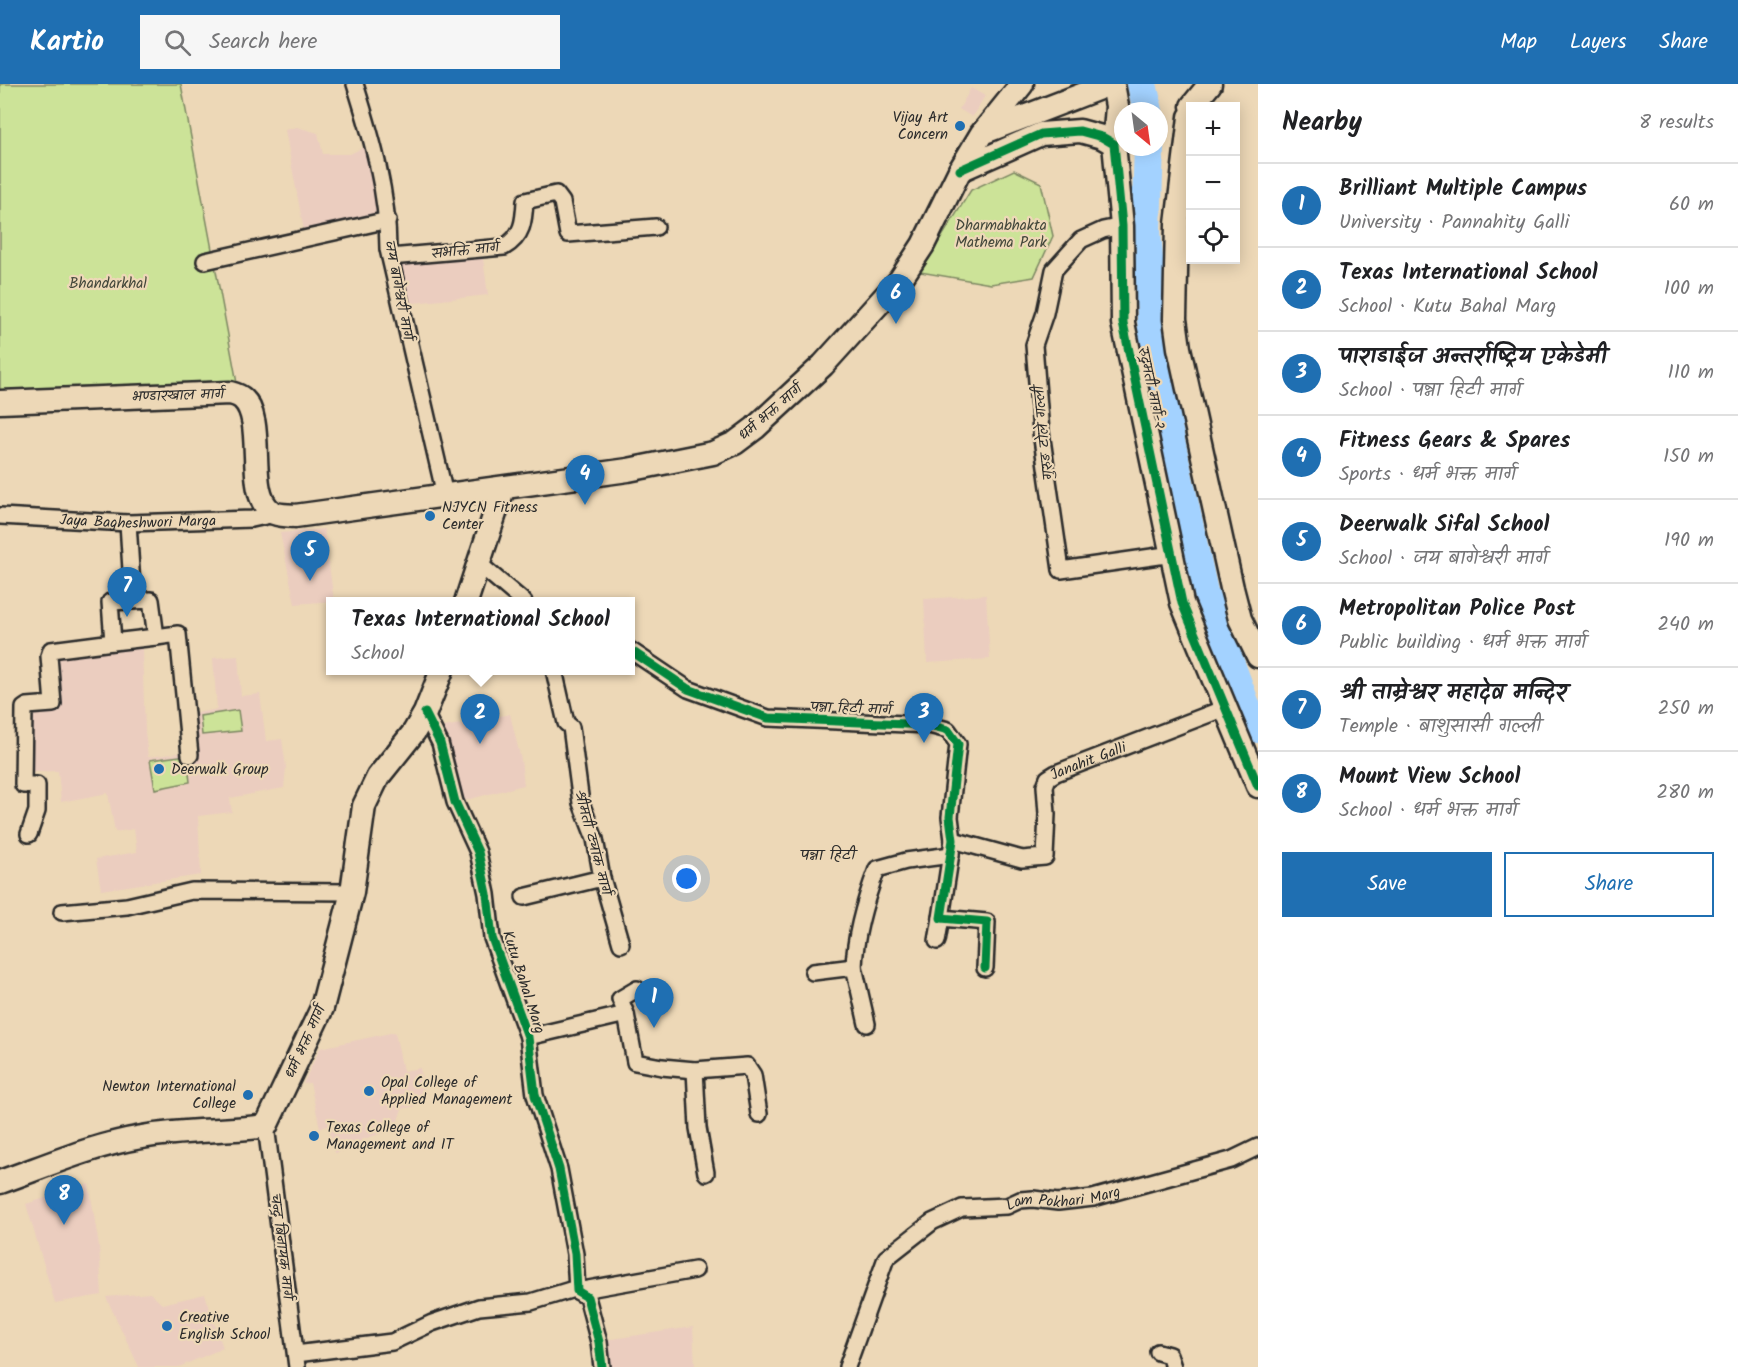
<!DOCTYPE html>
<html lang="en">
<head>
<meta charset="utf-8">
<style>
  body { margin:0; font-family:Kalam,"Playpen Sans Deva",sans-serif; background:#f6f6f6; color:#202124 }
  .controls { position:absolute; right:18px; top:18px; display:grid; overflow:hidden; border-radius:0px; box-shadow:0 3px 15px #0003 }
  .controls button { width:54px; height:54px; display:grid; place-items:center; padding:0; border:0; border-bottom:2px solid #e0e0e0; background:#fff; color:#202124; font:30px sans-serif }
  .compass { position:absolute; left:1114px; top:18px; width:54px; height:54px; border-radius:50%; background:#fff; box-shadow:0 3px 15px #0003; rotate:151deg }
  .you { position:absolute; left:687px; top:795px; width:21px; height:21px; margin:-15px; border:4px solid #fff; border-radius:50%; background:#1a73e8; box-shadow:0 0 0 9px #1a73e833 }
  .badge { display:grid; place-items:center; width:39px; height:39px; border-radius:50%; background:#1f6fb2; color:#fff; font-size:20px; font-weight:700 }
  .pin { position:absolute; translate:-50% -50px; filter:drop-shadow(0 2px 3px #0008) }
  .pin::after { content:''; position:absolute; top:32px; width:21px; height:18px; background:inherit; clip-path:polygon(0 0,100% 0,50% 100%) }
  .popup { position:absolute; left:326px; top:513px; width:309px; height:78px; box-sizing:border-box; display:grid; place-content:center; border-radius:0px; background:#fff; filter:drop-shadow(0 2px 4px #0005); font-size:20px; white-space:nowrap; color:#757577 }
  .popup b { font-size:22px; color:#202124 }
  .popup::after { content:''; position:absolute; left:50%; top:100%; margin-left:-12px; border:12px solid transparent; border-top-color:#fff }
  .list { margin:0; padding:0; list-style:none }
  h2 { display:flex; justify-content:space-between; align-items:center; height:78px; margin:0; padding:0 24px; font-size:26px }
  h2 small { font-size:20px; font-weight:400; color:#757577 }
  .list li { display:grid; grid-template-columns:39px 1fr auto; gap:18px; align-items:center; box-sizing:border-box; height:84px; padding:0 24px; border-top:2px solid #e0e0e0 }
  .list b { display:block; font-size:22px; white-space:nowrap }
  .list p { margin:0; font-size:20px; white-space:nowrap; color:#757577 }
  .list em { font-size:20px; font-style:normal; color:#757577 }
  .actions { display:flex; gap:12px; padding:18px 24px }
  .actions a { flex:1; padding:14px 0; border:2px solid #1f6fb2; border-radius:0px; text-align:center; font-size:21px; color:#1f6fb2 }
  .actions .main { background:#1f6fb2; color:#fff }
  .icon { flex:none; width:33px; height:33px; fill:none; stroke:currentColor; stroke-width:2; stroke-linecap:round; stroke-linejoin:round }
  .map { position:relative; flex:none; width:1258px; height:1283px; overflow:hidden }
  header { display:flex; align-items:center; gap:36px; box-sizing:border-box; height:84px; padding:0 30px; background:#1f6fb2; color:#fff }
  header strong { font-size:28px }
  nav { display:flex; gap:33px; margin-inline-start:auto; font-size:21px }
  .search { width:420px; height:54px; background:#f6f6f6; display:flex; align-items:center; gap:15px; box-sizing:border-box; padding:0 21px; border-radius:0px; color:#757577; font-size:22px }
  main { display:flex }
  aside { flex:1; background:#fff }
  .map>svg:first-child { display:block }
</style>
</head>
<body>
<header>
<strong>Kartio</strong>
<div class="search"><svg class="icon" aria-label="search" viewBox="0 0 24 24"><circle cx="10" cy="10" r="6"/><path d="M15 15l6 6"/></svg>Search here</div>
<nav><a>Map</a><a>Layers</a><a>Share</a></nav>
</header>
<main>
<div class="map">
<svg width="1258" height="1283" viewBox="0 0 1258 1283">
  <rect width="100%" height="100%" fill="#edd8b7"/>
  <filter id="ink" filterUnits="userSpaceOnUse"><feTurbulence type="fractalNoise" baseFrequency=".0167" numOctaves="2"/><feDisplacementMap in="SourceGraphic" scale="12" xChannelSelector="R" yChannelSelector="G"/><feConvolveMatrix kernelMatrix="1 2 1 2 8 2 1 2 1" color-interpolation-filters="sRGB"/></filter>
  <g filter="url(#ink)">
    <!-- built -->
    <g fill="#ebcdbf">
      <path d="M971,4L985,12L972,33L959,25Z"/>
      <path d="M297,43L318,49L323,70H350L368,61L381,129L304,147L285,46Z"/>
      <path d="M482,167L488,211L404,220L398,175Z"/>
      <path d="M324,445L334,517L295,520L280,449Z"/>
      <path d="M986,511L990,575L927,579L924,515Z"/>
      <path d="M142,562L145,647L148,673L179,669L190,671L188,631L217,625L213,574L238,572L241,612L260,610L266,657L282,655L286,683L284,704L230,714L232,728L198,732L201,791L101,806L96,775L137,768L134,745L115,748L108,709L61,718L58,687L33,688L30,630L38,629V627L55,626L60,628L56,571Z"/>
      <path d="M510,630L521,676L524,701L455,719L439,644Z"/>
      <path d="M395,948L403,987L420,984L426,1013L421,1014L422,1021L402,1025L395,1045L361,1056L362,1062L335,1069L328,1042L320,1044L310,999L303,1000L320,964Z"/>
      <path d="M89,1100L99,1162L102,1211L55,1219L26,1120Z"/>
      <path d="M150,1209L162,1220L205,1210L223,1264L179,1283H139L106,1213Z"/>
      <path d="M693,1243L695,1283H607L605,1256Z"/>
    </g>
    <!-- green -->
    <g fill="#cce398" stroke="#7c8762" stroke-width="1.5">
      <path d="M0,0H181L237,299L140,306L0,309Z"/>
      <path d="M1014,86L1041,99L1053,152L1034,193L991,200L920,188L971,106Z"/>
      <path d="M238,626L241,647L202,651L200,632Z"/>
      <path d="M187,671L190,698L155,705L150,676Z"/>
    </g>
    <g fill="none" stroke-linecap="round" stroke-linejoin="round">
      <!-- river -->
      <g stroke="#a3d2ff" stroke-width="30">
        <path d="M1142,0L1148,27"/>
        <path d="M1149,63L1146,146L1155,277L1168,347L1203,508L1245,621L1258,644"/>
      </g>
      <!-- street casing -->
      <g stroke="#2b2b2b" stroke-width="20">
        <g id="street">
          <path d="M355,0C372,54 388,109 388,165L445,411"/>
          <path d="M1122,142L1103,146L1081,156L1054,186L1045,229L1034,261L1041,348L1061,486L1173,470"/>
          <path d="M390,173L504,163C523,152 524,137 525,117L556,110L562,118L568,150L656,143"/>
          <path d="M205,177L388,136"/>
          <path id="s1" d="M0,432L128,439L252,435L275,430"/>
          <path d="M128,439L133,517"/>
          <path d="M478,479L524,518"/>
          <path d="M151,516L156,553L113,558L110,518Z"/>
          <path d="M156,553L178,550L190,671"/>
          <path d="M630,566L688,605L768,634L929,641L948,646L958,660L950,733L953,756L941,834L987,838L985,884"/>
          <path d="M554,586L566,639L571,643L581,719L595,755L602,794L621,860"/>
          <path d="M425,629L440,659L455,718L478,768L487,810L492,854L528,953L535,1011L559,1085L575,1170L577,1207L587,1213L599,1258L602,1283"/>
          <path d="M29,750L37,727V701H23L24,624L27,622L53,620L49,572L51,566L113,558"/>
          <path id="s2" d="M953,756L1022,775L1045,773L1047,730L1045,702L1048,694L1056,689L1225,624"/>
          <path d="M524,813L602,794"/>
          <path d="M62,828L127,822L192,807L352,808"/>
          <path d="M937,857L941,834"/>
          <path d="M854,883C855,852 866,814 877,785L906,777L951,771"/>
          <path d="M813,888L854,883L867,940"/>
          <path d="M626,930L620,915L637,905"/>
          <path d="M528,953L626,930L635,978L662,983L695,986L747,982L753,991L759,1030"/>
          <path d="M695,986L698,1044L706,1089"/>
          <path d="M266,1042L297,1283"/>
          <path d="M577,1207L695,1186"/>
          <path d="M1158,1268L1169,1271L1173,1283"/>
          <path d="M296,1270L392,1258L432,1239L479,1223L531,1218L577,1204"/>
          <path id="s3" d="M847,1283L886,1174L932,1138L962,1124L1007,1122L1020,1116L1033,1115L1058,1118L1093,1114L1231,1076L1258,1063"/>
        </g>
      </g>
      <!-- secondary casing -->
      <g stroke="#2b2b2b" stroke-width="27">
        <g id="secondary">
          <path d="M1113,0L1117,22L1114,60"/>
          <path d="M1192,22L1210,0"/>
          <path d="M1190,33L1177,140L1175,235L1179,264L1232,504L1240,535L1258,572"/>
          <path d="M985,46L1022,0"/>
          <path d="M960,86L1041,50L1080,47L1102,53L1114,60L1122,142L1123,239L1182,519L1258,702"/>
          <path d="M0,318L230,309C234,310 240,312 243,315C267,337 244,410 272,428C278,432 288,431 295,432L628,386L713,369L735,359L755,344L823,281L900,196L923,161L960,86L982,49L1110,0"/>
          <path d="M466,518L503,405"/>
          <path d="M0,1098C46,1082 93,1061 142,1053C183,1045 225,1048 266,1042L322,924L352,808L364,722L378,693L414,648L425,629L442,586"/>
        </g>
      </g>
      <!-- street -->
      <use href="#street" stroke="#edd8b7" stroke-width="15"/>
      <!-- secondary -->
      <use href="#secondary" stroke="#edd8b7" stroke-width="22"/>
      <!-- cycleway casing -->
      <g stroke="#edd8b7" stroke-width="13">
        <g id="cycleway">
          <path d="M960,86L1041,50L1080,47L1102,53L1114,60L1122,142L1123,239L1182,519L1258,702"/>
          <path d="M630,566L688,605L768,634L929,641L948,646L958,660L950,733L953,756L941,834L987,838L985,884"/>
          <path d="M425,629L440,659L455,718L478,768L487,810L492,854L528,953L535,1011L559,1085L575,1170L577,1207L587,1213L599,1258L602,1283"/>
        </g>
      </g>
      <!-- cycleway -->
      <use href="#cycleway" stroke="#00873e" stroke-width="9"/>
    </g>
  </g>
  <!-- markers -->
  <g fill="#1f6fb2" stroke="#edd8b7" stroke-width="2">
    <circle cx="960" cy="42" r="6"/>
    <circle cx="430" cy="432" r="6"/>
    <circle cx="159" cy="685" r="6"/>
    <circle cx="369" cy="1007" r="6"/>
    <circle cx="248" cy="1011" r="6"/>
    <circle cx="314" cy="1052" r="6"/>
    <circle cx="167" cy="1242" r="6"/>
  </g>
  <g text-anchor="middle" stroke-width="4.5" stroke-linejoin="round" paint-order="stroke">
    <!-- poi labels -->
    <g font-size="15" fill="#2b2b2b" stroke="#edd8b7" text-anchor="start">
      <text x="948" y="38" text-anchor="end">Vijay Art<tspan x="948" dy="17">Concern</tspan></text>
      <text x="442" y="428">NJYCN Fitness<tspan x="442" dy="17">Center</tspan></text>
      <text x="171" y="690">Deerwalk Group</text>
      <text x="381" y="1003">Opal College of<tspan x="381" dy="17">Applied Management</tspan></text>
      <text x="236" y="1007" text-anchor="end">Newton International<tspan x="236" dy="17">College</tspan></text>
      <text x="326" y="1048">Texas College of<tspan x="326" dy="17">Management and IT</tspan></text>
      <text x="179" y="1238">Creative<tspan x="179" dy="17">English School</tspan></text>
    </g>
    <!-- park labels -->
    <g font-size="15" fill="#43473b" stroke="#edd8b7">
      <text x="1001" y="146">Dharmabhakta<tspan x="1001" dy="17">Mathema Park</tspan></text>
      <text x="108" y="204">Bhandarkhal</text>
    </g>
    <!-- street labels -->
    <g font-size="15" fill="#2b2b2b" stroke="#edd8b7">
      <text transform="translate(465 166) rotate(-6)" y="5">सभक्ति मार्ग</text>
      <text transform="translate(399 206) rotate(79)" y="5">जय बागेश्वरी मार्ग</text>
      <text transform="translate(1152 304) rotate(78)" y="5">रुद्रमती मार्ग-२</text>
      <text transform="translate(178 311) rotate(-2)" y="5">भण्डारखाल मार्ग</text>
      <text transform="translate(770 328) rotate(-41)" y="5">धर्म भक्त मार्ग</text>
      <text transform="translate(1043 349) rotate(-96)" y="5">गुरुङ टोले गल्ली</text>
      <text dy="5" stroke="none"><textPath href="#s1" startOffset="138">Jaya Bagheshwori Marga</textPath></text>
      <text transform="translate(851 624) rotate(2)" y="5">पन्ना हिटी मार्ग</text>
      <text dy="5" stroke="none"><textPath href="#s2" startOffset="218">Janahit Galli</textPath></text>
      <text transform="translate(593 758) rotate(75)" y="5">श्रीमती ट्यांक मार्ग</text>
      <text transform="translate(524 898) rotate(72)" y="5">Kutu Bahal Marg</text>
      <text transform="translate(305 958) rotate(-66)" y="5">धर्म भक्त मार्ग</text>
      <text dy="5" stroke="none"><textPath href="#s3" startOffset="310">Lam Pokhari Marg</textPath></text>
      <text transform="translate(282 1162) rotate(83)" y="5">चन्द्र बिनायक मार्ग</text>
    </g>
    <!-- neighbourhood labels -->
    <g font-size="16" fill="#2b2b2b" stroke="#edd8b7">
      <text x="828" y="776">पन्ना हिटी</text>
    </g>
  </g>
</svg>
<div class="controls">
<button>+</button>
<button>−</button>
<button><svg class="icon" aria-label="locate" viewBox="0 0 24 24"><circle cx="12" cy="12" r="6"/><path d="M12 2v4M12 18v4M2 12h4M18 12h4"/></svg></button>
</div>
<svg class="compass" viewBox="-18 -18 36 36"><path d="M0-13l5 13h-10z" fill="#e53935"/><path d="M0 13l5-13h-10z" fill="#757577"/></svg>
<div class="you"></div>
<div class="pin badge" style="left:654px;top:944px">1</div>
<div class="pin badge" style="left:480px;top:660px">2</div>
<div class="popup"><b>Texas International School</b>School</div>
<div class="pin badge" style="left:924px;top:659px">3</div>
<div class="pin badge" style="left:585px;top:421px">4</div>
<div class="pin badge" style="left:310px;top:497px">5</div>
<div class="pin badge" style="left:896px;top:240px">6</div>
<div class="pin badge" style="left:127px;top:533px">7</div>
<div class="pin badge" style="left:64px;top:1141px">8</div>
</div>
<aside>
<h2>Nearby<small>8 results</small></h2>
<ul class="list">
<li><span class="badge">1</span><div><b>Brilliant Multiple Campus</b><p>University · Pannahity Galli</p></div><em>60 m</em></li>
<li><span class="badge">2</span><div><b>Texas International School</b><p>School · Kutu Bahal Marg</p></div><em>100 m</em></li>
<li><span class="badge">3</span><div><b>पाराडाईज अन्तर्राष्ट्रिय एकेडेमी</b><p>School · पन्ना हिटी मार्ग</p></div><em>110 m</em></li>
<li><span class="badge">4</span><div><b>Fitness Gears &amp; Spares</b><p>Sports · धर्म भक्त मार्ग</p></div><em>150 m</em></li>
<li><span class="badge">5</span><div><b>Deerwalk Sifal School</b><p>School · जय बागेश्वरी मार्ग</p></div><em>190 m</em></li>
<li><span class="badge">6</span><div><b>Metropolitan Police Post</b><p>Public building · धर्म भक्त मार्ग</p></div><em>240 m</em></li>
<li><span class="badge">7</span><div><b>श्री ताम्रेश्वर महादेव मन्दिर</b><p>Temple · बाशुसासी गल्ली</p></div><em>250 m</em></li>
<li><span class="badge">8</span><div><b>Mount View School</b><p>School · धर्म भक्त मार्ग</p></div><em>280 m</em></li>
</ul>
<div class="actions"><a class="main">Save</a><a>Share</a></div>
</aside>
</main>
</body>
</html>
